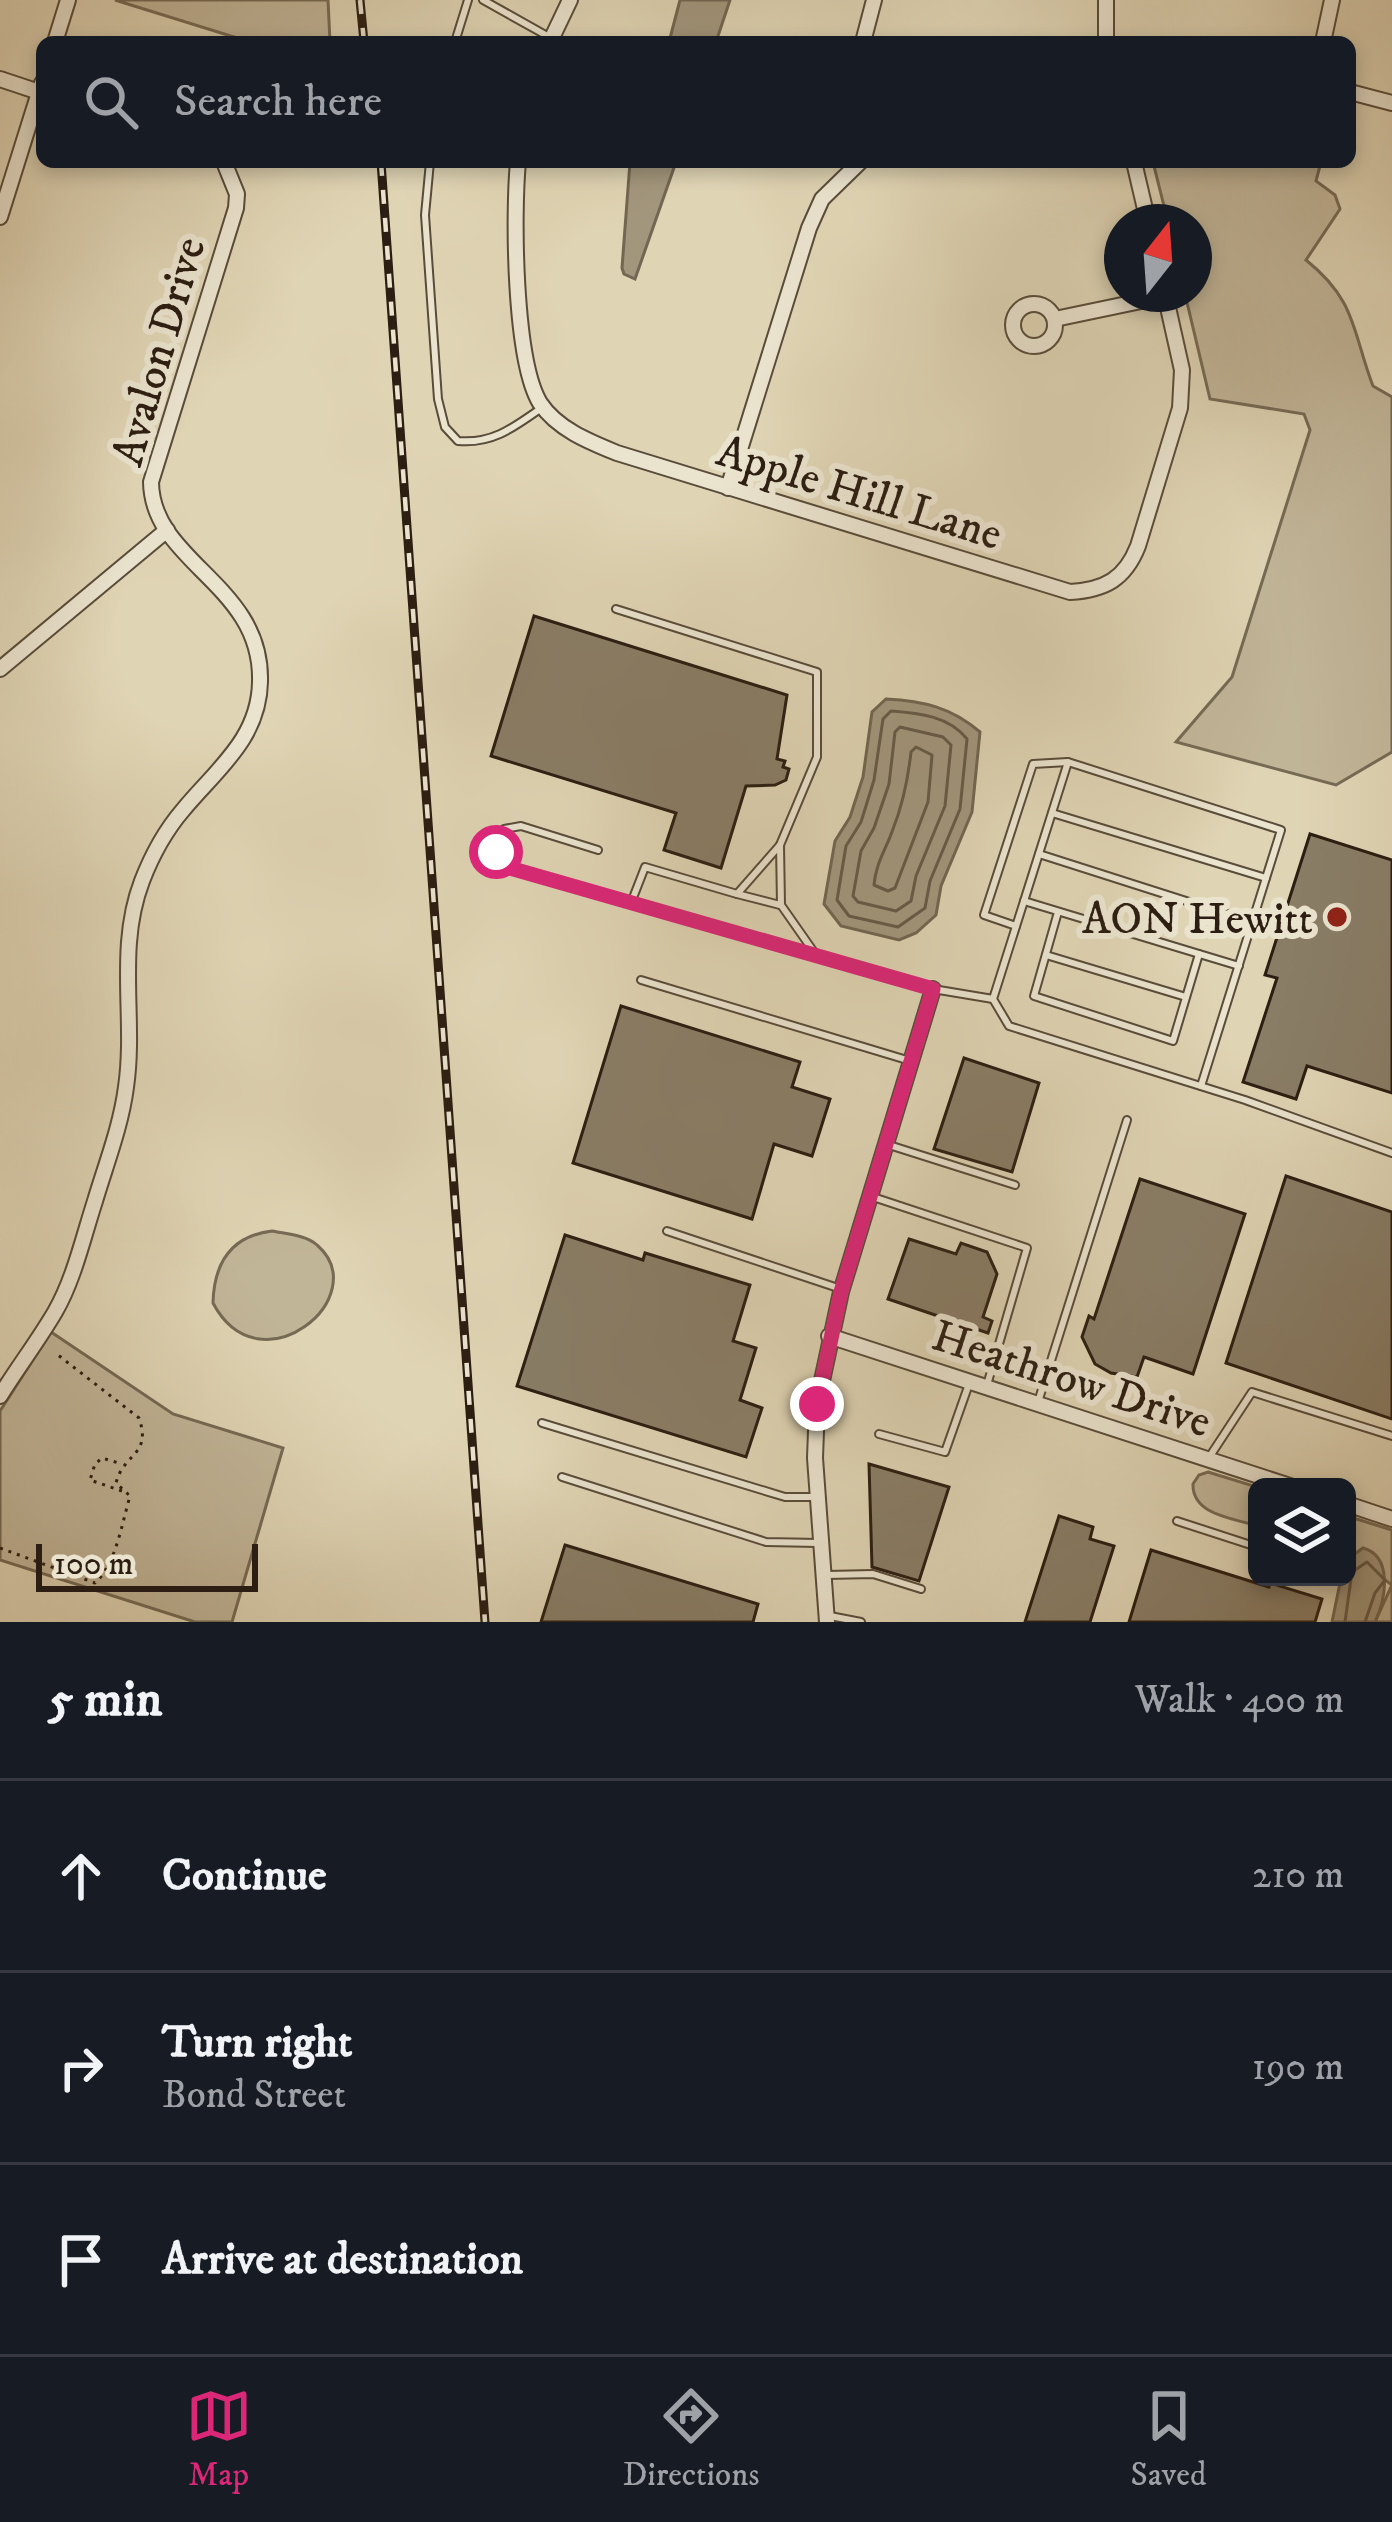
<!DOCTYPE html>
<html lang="en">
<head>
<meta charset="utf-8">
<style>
  body { margin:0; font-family:"IM FELL DW Pica",serif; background:#242831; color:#f1f3f6 }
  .controls { position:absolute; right:36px; bottom:36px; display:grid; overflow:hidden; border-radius:18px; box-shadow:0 6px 18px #0003 }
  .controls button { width:108px; height:108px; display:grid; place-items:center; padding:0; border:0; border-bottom:3px solid #363941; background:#171b24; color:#f1f3f6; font:60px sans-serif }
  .compass { position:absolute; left:1104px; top:204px; width:108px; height:108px; border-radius:50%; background:#171b24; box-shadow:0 6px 18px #0003; rotate:17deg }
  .scale { position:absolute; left:36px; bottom:30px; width:222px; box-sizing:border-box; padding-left:12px; border:6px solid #2c1e12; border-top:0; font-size:33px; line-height:42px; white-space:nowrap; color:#2c1e12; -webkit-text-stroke:9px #eae3ce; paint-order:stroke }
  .stop { position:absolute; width:36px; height:36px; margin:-27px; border:9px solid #db2777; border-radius:50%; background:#fff }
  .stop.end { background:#db2777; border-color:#fff; box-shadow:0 3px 12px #0008 }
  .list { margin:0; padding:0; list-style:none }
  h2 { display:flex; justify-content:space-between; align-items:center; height:156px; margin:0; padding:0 48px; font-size:51px }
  h2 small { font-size:39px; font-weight:400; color:#9ea1a6 }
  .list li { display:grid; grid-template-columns:78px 1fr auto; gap:36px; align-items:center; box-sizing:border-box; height:192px; padding:0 48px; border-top:3px solid #363941 }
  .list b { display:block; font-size:45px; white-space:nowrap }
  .list p { margin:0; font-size:39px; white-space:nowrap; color:#9ea1a6 }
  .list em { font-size:39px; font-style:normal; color:#9ea1a6 }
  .icon { flex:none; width:66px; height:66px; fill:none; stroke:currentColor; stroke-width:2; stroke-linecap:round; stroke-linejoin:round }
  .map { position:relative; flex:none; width:1392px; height:1622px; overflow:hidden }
  .search { position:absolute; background:#171b24; box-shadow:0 6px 18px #0003; left:36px; right:36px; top:36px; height:132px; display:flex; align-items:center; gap:30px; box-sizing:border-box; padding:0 42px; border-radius:18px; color:#9ea1a6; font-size:45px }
  .sheet { height:732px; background:#171b24 }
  nav { display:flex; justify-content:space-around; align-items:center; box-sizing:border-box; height:168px; border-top:3px solid #363941; background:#171b24; font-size:33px; color:#9ea1a6 }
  nav a { display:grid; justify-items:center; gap:6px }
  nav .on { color:#db2777 }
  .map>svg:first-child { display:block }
</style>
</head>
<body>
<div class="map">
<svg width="1392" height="1622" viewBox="0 0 1392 1622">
  <rect width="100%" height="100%" fill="#dfd4b4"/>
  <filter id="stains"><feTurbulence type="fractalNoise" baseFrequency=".00167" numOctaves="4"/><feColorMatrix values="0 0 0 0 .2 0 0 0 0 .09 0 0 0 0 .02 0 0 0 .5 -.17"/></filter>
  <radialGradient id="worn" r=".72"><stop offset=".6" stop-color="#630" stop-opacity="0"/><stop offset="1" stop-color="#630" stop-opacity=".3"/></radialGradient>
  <!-- green -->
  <g fill="#c1b598" stroke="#766a55" stroke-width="3">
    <path d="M115,0H328L330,42H250Z"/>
    <path d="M1153,162H1321L1316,181L1335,195L1340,209L1306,260C1357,301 1352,331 1373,386L1392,397V752L1336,785L1176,742L1232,677L1310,430L1304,414L1210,399L1185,294H1194V222H1168Z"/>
    <path d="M272,1231C286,1234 306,1235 317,1245C376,1296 260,1392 213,1303C214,1262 232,1236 272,1231Z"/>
    <path d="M51,1332L173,1414L283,1448L232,1622H195L0,1560V1411Z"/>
    <path d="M1208,1472L1257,1487V1526C1233,1518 1192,1515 1193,1484L1199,1475Z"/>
    <path d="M1347,1516L1392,1530V1622H1375L1392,1585L1353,1556L1347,1566Z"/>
  </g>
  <!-- water -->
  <g fill="#a2967d" stroke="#736652" stroke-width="3">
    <path d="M680,0H730L716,42H669Z"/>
    <path d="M630,162H676L635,279L624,274L622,268Z"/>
    <path d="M886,699C923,701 951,707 980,732L972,812L941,886L936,915L916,933L899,940L841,926L824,904L835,841L850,817L863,777L872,712Z"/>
    <path d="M1363,1548C1392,1556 1387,1596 1375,1622H1332L1341,1578L1347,1577L1352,1556Z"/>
  </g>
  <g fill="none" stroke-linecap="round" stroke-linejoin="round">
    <!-- shore -->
    <g stroke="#675a48" stroke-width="3">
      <path d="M891,711C919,713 949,716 967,739L960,809L930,881L925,908L898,927L849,916L837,900L846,846L861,822L874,780L883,719Z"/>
      <path d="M900,727L943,737L951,745L945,806L916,876L911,901L896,911L858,902L853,896L861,851L874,828L889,784L895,732Z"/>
      <path d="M916,747L932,755L928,802L895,888L888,891L874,885C876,862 886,850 893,829C903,804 908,779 911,752Z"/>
      <path d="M1345,1622L1352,1572L1367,1562L1385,1580L1375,1593L1365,1622"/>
    </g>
  </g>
  <!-- building -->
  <g fill="#897d66" stroke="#2c1e12" stroke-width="3">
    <path d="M534,616L787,695L777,759L785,761L783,767L789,769L786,780L775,785L746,786L721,868L664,850L676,813L491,756Z"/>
    <path d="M1310,834L1392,860V1093L1307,1066L1296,1099L1243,1082L1277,978L1265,975Z"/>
    <path d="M621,1006L800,1062L792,1087L830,1099L812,1156L774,1144L752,1219L573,1163Z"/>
    <path d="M964,1058L1039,1083L1012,1172L934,1149Z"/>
    <path d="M1286,1176L1392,1212V1419L1226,1363Z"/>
    <path d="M1140,1179L1245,1214L1193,1374L1144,1357L1137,1377L1111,1373L1095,1364L1082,1337L1089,1316L1094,1319Z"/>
    <path d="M565,1235L643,1260L645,1253L750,1285L733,1341L756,1348L740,1400L762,1408L746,1457L517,1386Z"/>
    <path d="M909,1239L956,1254L961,1243L987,1252L997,1274L983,1317L992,1321L988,1333L888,1299Z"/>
    <path d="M869,1464L949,1487L919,1581L872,1567Z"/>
    <path d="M1059,1516L1093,1527L1090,1539L1114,1546L1090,1622H1025Z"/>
    <path d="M565,1545L758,1604L753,1622H541Z"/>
    <path d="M1151,1550L1269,1587L1270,1583L1322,1599L1315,1622H1129Z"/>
  </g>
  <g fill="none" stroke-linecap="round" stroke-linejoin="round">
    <!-- lane casing -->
    <g stroke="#594c3a" stroke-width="10">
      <g id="lane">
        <path d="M483,0L551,38"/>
        <path d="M455,42L468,0"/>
        <path d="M430,162L425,215L438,399L445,427L458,441C492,444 513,428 540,409"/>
        <path d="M616,609L817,672V757L780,845L781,905L816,955L933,989L993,999"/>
        <path d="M1068,762L993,999L1009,1026L1245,1100L1392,1153"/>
        <path d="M1052,813L1266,878"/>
        <path d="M598,850L521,826L504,829C493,844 497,852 506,867L812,954"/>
        <path d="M1039,854L1252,922"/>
        <path d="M737,894L780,905"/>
        <path d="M1024,901L1239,966"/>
        <path d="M631,903L645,867L737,894L780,845"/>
        <path d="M1058,912L1034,996L1173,1041L1199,954"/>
        <path d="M1016,926L984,915L1033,764L1068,762L1281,830L1201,1086"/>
        <path d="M1046,955L1186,997"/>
        <path d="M641,980L907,1060"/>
        <path d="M889,1145L1015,1185"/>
        <path d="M873,1197L1027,1248L987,1385"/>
        <path d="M667,1231L838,1288"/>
        <path d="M1038,1402L1127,1120"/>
        <path d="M542,1423L785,1497H814"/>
        <path d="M879,1434L945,1452L969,1384"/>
        <path d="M1210,1456L1252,1392L1392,1436"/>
        <path d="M562,1477L766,1542L818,1543"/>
        <path d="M1177,1521L1257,1547"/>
        <path d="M827,1575L873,1574L921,1589"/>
        <path d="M830,1616L861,1622"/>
      </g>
    </g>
    <!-- street casing -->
    <g stroke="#594c3a" stroke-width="18">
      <g id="street">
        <path d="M1106,0V42"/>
        <path d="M55,42L68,0"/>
        <path d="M550,42L570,0"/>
        <path d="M863,42L874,0"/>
        <path d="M1323,42L1332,0"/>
        <path d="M0,79L42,93"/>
        <path d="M1350,92L1392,103"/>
        <path d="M518,162C513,214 514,360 540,403C557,429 590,442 617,453L1070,592C1105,590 1125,579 1138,546L1180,408L1182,370L1165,294"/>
        <path d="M1134,162L1148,222"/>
        <path d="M0,217L42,83"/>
        <circle cx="1034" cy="325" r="21"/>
        <path d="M1055,319L1165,296"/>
        <path d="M728,488L809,228L822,199L860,162"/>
        <path d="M0,669L167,530"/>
        <path d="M829,1336L1293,1487"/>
        <path d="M0,1396C18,1367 38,1341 55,1312C74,1279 83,1238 95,1201C106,1164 121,1126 126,1087C136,1018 116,949 142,881C152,855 165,831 183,810C216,770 259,739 260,682C263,584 152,563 151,482L236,208L237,194L224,162"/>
        <path d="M1347,1504L1392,1519"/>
        <path d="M827,1622L815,1458L817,1404L841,1292L933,989"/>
      </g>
    </g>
    <!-- path -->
    <g stroke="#2c1e12" stroke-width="3" stroke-dasharray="3 6" stroke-linecap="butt">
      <path d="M122,1491L90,1480L95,1464L102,1458L122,1464"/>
      <path d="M0,1548L95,1583C116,1564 122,1523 130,1496L116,1483C124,1452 152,1456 139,1418L58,1355"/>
    </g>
    <!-- lane -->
    <use href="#lane" stroke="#eae3ce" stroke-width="6"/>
    <!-- street -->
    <use href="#street" stroke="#eae3ce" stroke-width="14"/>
    <!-- rail casing -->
    <g stroke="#2c1e12" stroke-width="9">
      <g id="rail">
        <path d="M360,0L364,42"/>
        <path d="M381,162L485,1622"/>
      </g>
    </g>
    <!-- rail -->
    <use href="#rail" stroke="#eae3ce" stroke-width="4.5" stroke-dasharray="14" stroke-linecap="butt"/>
  </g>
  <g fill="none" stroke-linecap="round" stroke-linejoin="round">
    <!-- route -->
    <path stroke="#db2777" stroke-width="15" d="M496,852L506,867L933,989L841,1292L817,1404"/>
  </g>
  <!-- markers -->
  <circle fill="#8f2418" stroke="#eae3ce" stroke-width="4.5" cx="1337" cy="917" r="12"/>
  <g text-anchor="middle" stroke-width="12" stroke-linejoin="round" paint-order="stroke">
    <!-- street labels -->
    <g font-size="45" fill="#2c1e12" stroke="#eae3ce">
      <text transform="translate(157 351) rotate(-74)" y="16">Avalon Drive</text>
      <text transform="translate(860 491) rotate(17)" y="16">Apple Hill Lane</text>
      <text transform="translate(1072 1377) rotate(18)" y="16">Heathrow Drive</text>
    </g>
    <!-- poi labels -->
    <g font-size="45" fill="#2c1e12" stroke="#eae3ce" text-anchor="end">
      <text x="1313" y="933">AON Hewitt</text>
    </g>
  </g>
  <rect width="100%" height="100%" filter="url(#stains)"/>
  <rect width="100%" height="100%" fill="url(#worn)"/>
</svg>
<div class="controls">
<button><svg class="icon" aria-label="layers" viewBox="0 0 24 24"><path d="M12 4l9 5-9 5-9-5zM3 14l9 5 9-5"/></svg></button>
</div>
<svg class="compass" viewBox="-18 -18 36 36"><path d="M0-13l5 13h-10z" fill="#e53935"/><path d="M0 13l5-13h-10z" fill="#9ea1a6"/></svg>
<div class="scale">100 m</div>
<div class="stop" style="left:496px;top:852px"></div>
<div class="stop end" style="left:817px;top:1404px"></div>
<div class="search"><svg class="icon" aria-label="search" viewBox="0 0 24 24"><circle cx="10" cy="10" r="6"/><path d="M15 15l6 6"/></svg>Search here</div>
</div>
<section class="sheet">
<h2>5 min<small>Walk · 400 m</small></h2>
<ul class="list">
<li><svg class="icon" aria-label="ahead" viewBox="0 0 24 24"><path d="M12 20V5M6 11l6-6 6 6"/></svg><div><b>Continue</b></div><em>210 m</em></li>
<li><svg class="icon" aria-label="right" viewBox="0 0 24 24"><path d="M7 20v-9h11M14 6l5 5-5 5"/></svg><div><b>Turn right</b><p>Bond Street</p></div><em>190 m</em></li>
<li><svg class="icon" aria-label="arrive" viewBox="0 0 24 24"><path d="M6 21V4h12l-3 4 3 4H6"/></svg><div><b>Arrive at destination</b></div></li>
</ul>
</section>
<nav>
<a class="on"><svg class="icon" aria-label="map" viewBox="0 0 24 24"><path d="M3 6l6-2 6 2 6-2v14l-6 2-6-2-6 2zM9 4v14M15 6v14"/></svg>Map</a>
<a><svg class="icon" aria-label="directions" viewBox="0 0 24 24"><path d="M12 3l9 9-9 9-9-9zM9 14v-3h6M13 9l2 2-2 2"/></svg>Directions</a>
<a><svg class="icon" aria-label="saved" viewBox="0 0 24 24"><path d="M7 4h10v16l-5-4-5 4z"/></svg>Saved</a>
</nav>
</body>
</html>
